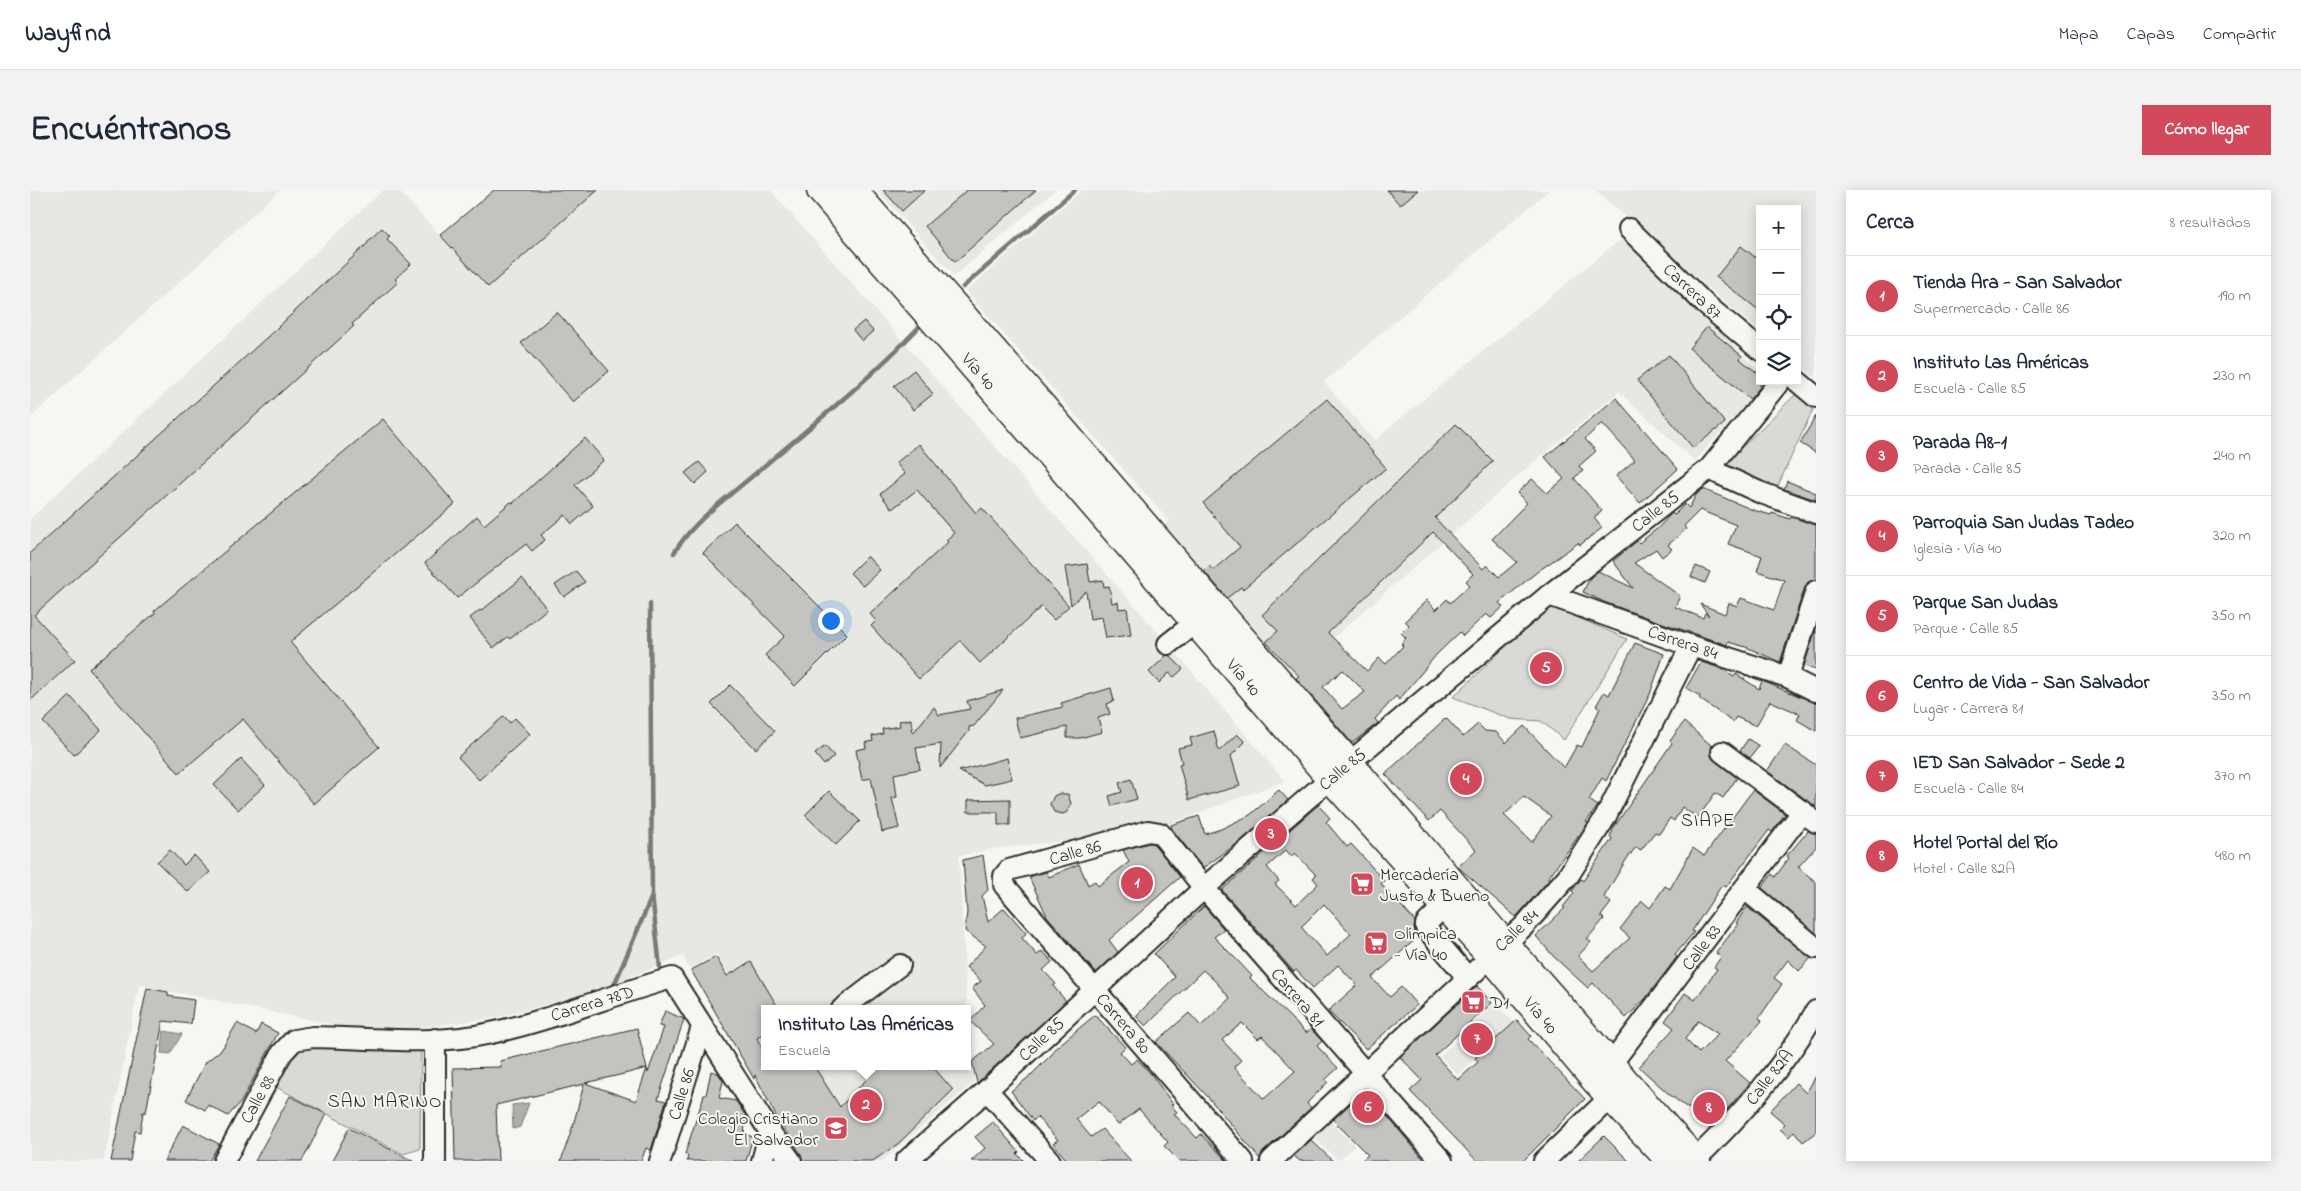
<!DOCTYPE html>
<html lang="es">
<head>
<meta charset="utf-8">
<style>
  body { margin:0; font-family:"Indie Flower",sans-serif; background:#f2f2f3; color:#1f2937 }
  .controls { position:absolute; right:15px; top:15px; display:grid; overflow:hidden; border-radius:0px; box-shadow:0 2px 12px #0003 }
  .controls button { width:45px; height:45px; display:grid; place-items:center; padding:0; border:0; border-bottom:1px solid #e0e1e3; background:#fff; color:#1f2937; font:25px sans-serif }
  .you { position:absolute; left:800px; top:430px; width:18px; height:18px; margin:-12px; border:4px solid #fff; border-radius:50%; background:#1a73e8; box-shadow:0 0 0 8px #1a73e833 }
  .badge { display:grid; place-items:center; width:32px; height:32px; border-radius:50%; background:#d1495b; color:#fff; font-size:16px; font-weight:700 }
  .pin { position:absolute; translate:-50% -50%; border:2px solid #fff; box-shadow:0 1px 5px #0006 }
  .popup { position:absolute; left:731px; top:815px; width:210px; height:65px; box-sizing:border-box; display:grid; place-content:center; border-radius:0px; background:#fff; filter:drop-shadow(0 1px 4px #0005); font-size:16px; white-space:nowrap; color:#747a83 }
  .popup b { font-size:19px; color:#1f2937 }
  .popup::after { content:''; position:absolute; left:50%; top:100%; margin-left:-10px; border:10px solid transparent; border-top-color:#fff }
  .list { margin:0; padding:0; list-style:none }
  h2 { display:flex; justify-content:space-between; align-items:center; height:65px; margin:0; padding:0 20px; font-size:21px }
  h2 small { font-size:16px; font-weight:400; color:#747a83 }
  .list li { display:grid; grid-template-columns:32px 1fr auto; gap:15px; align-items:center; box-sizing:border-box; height:80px; padding:0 20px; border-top:1px solid #e0e1e3 }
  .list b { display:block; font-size:19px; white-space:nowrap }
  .list p { margin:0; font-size:16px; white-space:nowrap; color:#747a83 }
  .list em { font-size:16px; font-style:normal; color:#747a83 }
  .icon { flex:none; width:28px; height:28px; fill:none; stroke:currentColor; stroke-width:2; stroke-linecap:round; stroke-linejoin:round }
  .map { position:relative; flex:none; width:1786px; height:971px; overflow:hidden; border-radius:0px }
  header { display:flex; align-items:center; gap:30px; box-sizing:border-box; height:70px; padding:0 25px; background:#fff; border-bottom:1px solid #e0e1e3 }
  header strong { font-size:24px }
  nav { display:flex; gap:28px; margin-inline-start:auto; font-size:18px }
  .intro { display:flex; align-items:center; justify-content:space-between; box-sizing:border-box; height:120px; padding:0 30px }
  h1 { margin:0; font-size:35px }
  .button { padding:12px 22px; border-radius:0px; background:#d1495b; color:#fff; font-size:18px; font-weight:700 }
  main { display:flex; gap:30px; padding:0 30px }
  aside { flex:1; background:#fff; border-radius:0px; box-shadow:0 2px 12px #0003 }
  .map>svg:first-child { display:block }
</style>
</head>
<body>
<header>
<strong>Wayfind</strong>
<nav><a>Mapa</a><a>Capas</a><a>Compartir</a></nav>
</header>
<div class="intro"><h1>Encuéntranos</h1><a class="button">Cómo llegar</a></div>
<main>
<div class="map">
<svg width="1786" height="971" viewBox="0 0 1786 971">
  <rect width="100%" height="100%" fill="#f6f6f2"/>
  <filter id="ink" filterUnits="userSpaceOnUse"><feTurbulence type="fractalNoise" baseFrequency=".02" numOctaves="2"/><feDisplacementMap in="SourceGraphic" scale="10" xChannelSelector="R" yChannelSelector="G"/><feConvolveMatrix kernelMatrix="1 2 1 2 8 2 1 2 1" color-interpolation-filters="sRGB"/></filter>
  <g filter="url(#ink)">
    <!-- built -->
    <g fill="#e7e7e3">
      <path d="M0,0H250L0,228Z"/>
      <path d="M353,0H368L458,97L568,0H740L1138,454L1255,591L1133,636L1076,647L969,658L929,666L937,819H735V858L687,764L659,779L653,766L553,805L464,828L378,839L310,836L109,795L74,971H0V329Z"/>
      <path d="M847,0H1025L924,86Z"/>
      <path d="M1052,0H1519L1294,192L1345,252L1361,236L1595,46L1730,182V191H1737L1665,271L1589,202L1498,277L1261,485L1134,336L1139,331L936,101Z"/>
      <path d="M1565,0H1786V188L1767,173V19H1730V142Z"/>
      <path d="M1465,813L1484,832L1428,885L1410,866Z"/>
      <path d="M937,824L944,892L852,971H806L747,876H937Z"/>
      <path d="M1299,930L1325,955L1309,971L1282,946Z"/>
    </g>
    <!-- green -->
    <g fill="#d9d9d5" stroke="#828280">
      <path d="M1770,200L1785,215L1745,302L1690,279Z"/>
      <path d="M1519,415L1597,449L1534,550L1511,531L1480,529L1423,507Z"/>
      <path d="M267,858L391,859L390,959L373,964L246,897Z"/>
    </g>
    <!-- water -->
    <g fill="#aeaeab" stroke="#7a7a78">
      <path d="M134,841L152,844L140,864L131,863Z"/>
      <path d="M499,913L490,937L483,939L482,915Z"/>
    </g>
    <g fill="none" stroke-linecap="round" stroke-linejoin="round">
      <!-- stream -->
      <g stroke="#7a7a78" stroke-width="4.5">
        <path d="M933,97L1045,0"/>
        <path d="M644,363C663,331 698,307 726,283C781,236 838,191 888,138"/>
        <path d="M620,414L622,705L631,787"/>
        <path d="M582,800L622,706"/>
      </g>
    </g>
    <!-- building -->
    <g fill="#c3c3c0" stroke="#2b2b2b" fill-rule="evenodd">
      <path d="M464,0H568L458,97L410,45Z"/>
      <path d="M853,0H895L872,21Z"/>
      <path d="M937,0H1006L925,72L895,36Z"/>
      <path d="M1357,0H1388L1370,15Z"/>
      <path d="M352,38L360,46L357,49L381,74L365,89L368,92L322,134L324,136L279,177L4,425L45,470L0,511V363L247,138L338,53L337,52Z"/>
      <path d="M1711,56L1730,71V121L1686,87Z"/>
      <path d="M527,122L579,181L543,212L491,153Z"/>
      <path d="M834,131L843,141L832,151L823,140Z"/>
      <path d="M1677,137L1712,166L1710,169L1730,185V197L1720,209L1659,158Z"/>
      <path d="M1639,165L1695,233L1663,258L1607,190Z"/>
      <path d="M884,180L903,204L883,220L864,196Z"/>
      <path d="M1586,208L1648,279L1610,313L1586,286L1605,270L1572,233L1555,249L1566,261L1549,276L1553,281L1544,288L1572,321L1564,328L1572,338L1550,355L1548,353L1507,382L1469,413L1473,417L1461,428L1456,424L1433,446L1430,442L1407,464L1369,510L1366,506L1345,529L1348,533L1322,553L1266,488L1269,486L1236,452L1248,441L1232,425L1426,234L1463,271L1405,328L1453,379L1457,375L1469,387L1487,372L1462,349L1497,313L1487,303L1502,289L1517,303L1534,289L1515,267ZM1403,342L1443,384L1436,391L1440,395L1420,413L1417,409L1406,420L1397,410L1375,431L1379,435L1371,443L1376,448L1371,454L1373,456L1356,474L1349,468L1337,481L1298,443ZM1313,480L1335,502L1312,519L1293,497Z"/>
      <path d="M1297,209L1356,278L1213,399L1211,397L1197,408L1174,381L1179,376L1183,380L1210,357L1173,313Z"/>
      <path d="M1786,226V263L1770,253Z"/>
      <path d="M353,229L425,314L260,452L349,557L284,614L213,529L149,583L59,479L125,423L124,421Z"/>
      <path d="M555,248L574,270L545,295L563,316L542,334L535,325L511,345L515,350L502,361L496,354L427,408L395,373L447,326L454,335L481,312L483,313Z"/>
      <path d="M889,254L946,323L952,318L1039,416L1024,430L1011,417L950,473L930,451L889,489L841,436L846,431L840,424L918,352L916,350L924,343L887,300L862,319L850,304L875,284L866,273Z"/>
      <path d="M669,272L678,282L665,294L655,283Z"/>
      <path d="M1757,291L1786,303V310L1754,299Z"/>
      <path d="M1673,299L1723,320L1741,325L1742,323L1760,329L1761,327L1786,335V389L1778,392L1775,397L1750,472L1716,457L1698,452L1697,455L1618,428L1574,412L1553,402L1560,388L1568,381L1603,398L1583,371L1607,351L1609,353L1628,338L1642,323L1644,325L1655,314L1659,318L1666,305ZM1670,320L1706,335L1698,354L1732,366L1727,381L1754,390L1744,420L1711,408L1707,416L1699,413L1695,424L1670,414L1679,426L1675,423L1673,428L1645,417L1650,406L1604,373L1626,359L1632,367L1642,359L1638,355L1656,339L1654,336Z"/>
      <path d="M705,332L817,444L765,496L735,465L755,446L673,363Z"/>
      <path d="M837,366L850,380L833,396L820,383Z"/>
      <path d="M1057,374L1060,392L1073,390L1074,397L1079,396L1082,413L1088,412L1089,419L1097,418L1101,445L1076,448L1072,427L1060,429L1056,401L1041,415L1035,377Z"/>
      <path d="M1666,376L1680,382L1675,393L1661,387Z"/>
      <path d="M546,381L555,392L534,407L525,395Z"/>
      <path d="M492,388L517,419L480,449L478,447L463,458L440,428L450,420L451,421Z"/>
      <path d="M1786,439V480L1774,476Z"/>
      <path d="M1605,453L1634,464L1620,504L1576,591L1572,588L1559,610L1568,616L1556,632L1558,633L1518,688L1519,690L1486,727L1428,677L1446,660L1410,621L1399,631L1355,584L1416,528L1433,547L1448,534L1455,541L1466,542L1476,553L1494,536L1534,578L1547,555L1552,557L1570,518L1566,516L1574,502L1579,505ZM1494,607L1521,626L1502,652L1474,625Z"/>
      <path d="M1137,465L1140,466L1153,479L1144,487L1139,483L1129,493L1119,482Z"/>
      <path d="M1671,472L1690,478L1704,487L1706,484L1729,499L1732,491L1786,513V541L1767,530L1770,524L1740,511L1726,536L1706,527L1703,532L1674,512L1669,508L1670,506L1656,498Z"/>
      <path d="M700,495L745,541L726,559L681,514Z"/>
      <path d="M1081,498L1084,511L1077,514L1080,524L1068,528L1072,542L1050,548H1037V537L990,548L985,528L1033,517L1031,513Z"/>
      <path d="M973,500L944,536L939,537V541L910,578L911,554L886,558L890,579L864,584L867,607L862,608L869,638L852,642L841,588L832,590L826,560L836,558L835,553L843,551L842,546L853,544L852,539L870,536L869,531L881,529L883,543L904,517L909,525L940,519L937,511Z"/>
      <path d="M40,506L71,540L44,565L13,532Z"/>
      <path d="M474,526L480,533L485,528L500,544L449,590L428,567Z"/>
      <path d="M1654,532L1682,556L1681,566L1685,571L1707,588L1693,608L1685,603L1668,628L1652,617L1644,631L1640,628L1629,644L1625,642L1611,660L1606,657L1596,670L1574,707L1581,713L1571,726L1574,729L1557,749L1561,752L1548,766L1563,781L1600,748L1590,739L1612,711L1620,718L1635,696L1640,699L1663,658L1674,666L1723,600L1755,624L1742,642L1739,640L1696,697L1692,695L1662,741L1664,742L1645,765L1647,767L1615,809L1596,828L1563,793L1558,798L1524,767L1506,746L1535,718L1533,717L1544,703L1542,701L1551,689L1553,691L1582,649L1580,646L1583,641L1582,640L1642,553L1640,551Z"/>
      <path d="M1184,541L1189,561L1207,544L1215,552L1201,566L1210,596L1159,610L1149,574L1152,573L1148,558L1162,555L1160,548Z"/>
      <path d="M1718,549L1729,556L1720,568L1710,561Z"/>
      <path d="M1755,555L1786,575V617L1737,581Z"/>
      <path d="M795,556L804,566L794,575L785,564Z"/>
      <path d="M977,568L982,589L955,595L929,581Z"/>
      <path d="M211,569L235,595L208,620L184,595Z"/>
      <path d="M1101,589L1107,609L1082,616L1079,606L1092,602L1089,593Z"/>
      <path d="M1249,600L1258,610L1212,650L1173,678L1142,639L1141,635L1169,626L1175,644L1191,639L1220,625Z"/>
      <path d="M799,601L830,631L806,655L775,625Z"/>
      <path d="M1028,604H1038L1041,614L1037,622L1033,624L1024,622L1020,614L1024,606Z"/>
      <path d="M980,609V635H968V622H938V610Z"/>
      <path d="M1288,615L1300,628L1296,632L1317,657L1321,654L1334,668L1354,691L1351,694L1385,731L1384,739L1388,747L1342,788L1360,807L1371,797L1387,815L1336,859L1298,821L1327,795L1308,775L1283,798L1266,780L1264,782L1192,700ZM1256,660L1261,666L1265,663L1286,685L1283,688L1288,694L1266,715L1245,694L1249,691L1237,677ZM1294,714L1321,744L1297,766L1271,737Z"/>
      <path d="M1778,641L1786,644V657L1768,677L1786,692V743L1732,698L1742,684L1745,687L1759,668L1757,666Z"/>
      <path d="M1119,653L1124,654L1150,687L1079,750L1088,762L1066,783L1017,726L999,687L1016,682L1019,687L1049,674L1058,695L1065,691L1068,696L1099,672L1093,660Z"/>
      <path d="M140,660L154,675L164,665L180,682L158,702L127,672Z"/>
      <path d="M953,665L958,700L952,706L958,732L974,718L996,743L992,748L1007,765L1013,761L1022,772L1013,780L1026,794L1023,796L1036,811L947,893L942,872L964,854L940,831L955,815L942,798L951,791L936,777L956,756L935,741L937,722L933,670Z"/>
      <path d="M1174,716L1194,739L1184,747L1208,771L1222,786L1220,788L1276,843L1281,839L1292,851L1287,856L1308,878L1295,890L1298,892L1277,913L1281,918L1233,962L1230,969L1178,907L1126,852L1159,823L1171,836L1200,808L1185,791L1173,780L1116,836L1106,826L1145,787L1124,764ZM1212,833L1228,849L1232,846L1265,881L1234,909L1204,877L1211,870L1192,850Z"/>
      <path d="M1717,717L1781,768L1769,781L1758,770L1744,788L1752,794L1729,828L1732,831L1695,871L1720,893L1682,936L1660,917L1659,919L1640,905L1609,877L1644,838L1635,831L1655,803L1665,810L1687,779L1684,777L1691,767L1686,763L1708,734L1706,733ZM1668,831L1688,844L1669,863L1655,849Z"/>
      <path d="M686,767L697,786L721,772L749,819H735V844L727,848L735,864V876H784L810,917L837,889L825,876H902L923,900L869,953L843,971H773L771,964L748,930L725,885L724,889L661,780Z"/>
      <path d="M1447,796L1462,813L1405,865L1428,890L1448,872L1445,868L1487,830L1501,846L1498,849L1555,909L1493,971H1447L1380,901L1392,890L1370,867Z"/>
      <path d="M117,798L138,802V806L164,810L161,834L133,831L116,922H113L110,942L105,941L100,971H81Z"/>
      <path d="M635,821L654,829L628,909L636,911L621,960L616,958L611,971H531L544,932L554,894L466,915L468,971H425L423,878L471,877L470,871L607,838L618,883L634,837L629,836ZM617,878L606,911L555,893L594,884Z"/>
      <path d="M1065,825L1095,857L1090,862L1101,874L1107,869L1121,884L1143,914L1141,915L1147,922L1144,924L1167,948L1171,944L1197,971H1149L1134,956L1138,952L1109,919L1088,935L1069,911L1046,929L1061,947L1072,939L1101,971H1040L1035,968L1023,953L1028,950L1007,927L1003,931L981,901L1000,886L1024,862L1022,861Z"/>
      <path d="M207,833L226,844L231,834L248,843L211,912L198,926L178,915L175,920L156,910L175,873L192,859Z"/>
      <path d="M681,881L688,883L693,891L689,908L706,911L716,926L714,944L723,947L716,971H657L658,965L655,964L674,905H676Z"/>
      <path d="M1786,886V942L1773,952L1764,941L1759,947L1750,939L1755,934L1740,921L1766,893L1776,903Z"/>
      <path d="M1335,900L1385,959L1395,971H1331L1338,965L1303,930Z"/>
      <path d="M260,906L296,924L280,956L272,971H225Z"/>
      <path d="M963,932L989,962L987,964L994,971H941L955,958L945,947Z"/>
      <path d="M153,935L189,954L179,971H134Z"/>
      <path d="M319,938L350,954L383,971H302Z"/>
      <path d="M1574,946L1599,971H1548Z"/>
      <path d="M1281,950L1303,971H1270L1264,966Z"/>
    </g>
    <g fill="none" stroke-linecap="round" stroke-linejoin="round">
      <!-- minor casing -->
      <g stroke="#2b2b2b" stroke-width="24">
        <g id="minor">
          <path d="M1599,39L1675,114L1730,160"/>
          <path d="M1767,191L1786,207"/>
          <path d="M1679,279L1729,302L1786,323"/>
          <path d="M1519,405L1661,456L1758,487L1786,501"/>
          <path d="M1138,454L1166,432"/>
          <path d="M1758,487L1786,401"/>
          <path d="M1692,562L1786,632"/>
          <path d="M1715,699L1786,758"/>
          <path d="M1414,716L1396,734V738L1437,787"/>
          <path d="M812,819L870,775"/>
          <path d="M405,849V971"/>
          <path d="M1572,886L1773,621"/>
          <path d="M957,900L1020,971"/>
          <path d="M1665,970C1711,925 1754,877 1786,821"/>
          <path d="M194,971L252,863L264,850L283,847C341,848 404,856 461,843C522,830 581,805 642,788L740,942L761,971"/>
          <path d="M630,971L672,837"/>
          <path d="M732,971L740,942"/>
          <path d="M876,971L957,900L1174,698L1301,588L1519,405L1679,279L1750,191"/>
          <path d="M1213,971L974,695V686L979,680L1118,641L1130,643L1174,698L1412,971"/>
          <path d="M1241,971L1494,736L1538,686L1575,628L1661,456"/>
          <path d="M1514,971L1590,898"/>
        </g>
      </g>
      <!-- highway casing -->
      <g stroke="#2b2b2b" stroke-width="31">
        <g id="highway">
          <path d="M791,0L1301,588L1460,765L1567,892L1641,971"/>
          <path d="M822,0L1015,220L1474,754C1539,825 1600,900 1666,971"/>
        </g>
      </g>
      <!-- minor -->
      <use href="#minor" stroke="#f6f6f2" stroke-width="20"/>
      <!-- highway -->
      <use href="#highway" stroke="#f6f6f2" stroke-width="28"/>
    </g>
  </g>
  <!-- icons -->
  <defs>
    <g id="supermarket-square" transform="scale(1.25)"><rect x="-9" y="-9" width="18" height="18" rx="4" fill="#d1495b" stroke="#f6f6f2"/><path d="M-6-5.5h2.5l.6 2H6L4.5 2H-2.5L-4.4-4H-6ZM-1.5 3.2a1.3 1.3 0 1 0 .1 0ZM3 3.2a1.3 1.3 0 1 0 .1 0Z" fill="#fff"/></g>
    <g id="school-square" transform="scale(1.25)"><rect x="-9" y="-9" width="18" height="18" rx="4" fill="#d1495b" stroke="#f6f6f2"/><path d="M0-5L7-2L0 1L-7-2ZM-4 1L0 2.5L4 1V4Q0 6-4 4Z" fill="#fff"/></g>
  </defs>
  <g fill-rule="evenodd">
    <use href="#supermarket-square" x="1332" y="694"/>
    <use href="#supermarket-square" x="1346" y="753"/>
    <use href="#supermarket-square" x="1443" y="812"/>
    <use href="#school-square" x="806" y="938"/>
  </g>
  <g text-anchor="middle" stroke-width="4" stroke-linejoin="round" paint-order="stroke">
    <!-- street labels -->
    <g font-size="18" fill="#2b2b2b" stroke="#f6f6f2">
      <text transform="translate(1663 101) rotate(43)" y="6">Carrera 87</text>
      <text transform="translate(949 181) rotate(49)" y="6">Vía 40</text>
      <text transform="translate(1625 321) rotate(-38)" y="6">Calle 85</text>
      <text transform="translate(1653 452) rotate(19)" y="6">Carrera 84</text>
      <text transform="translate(1214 487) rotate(49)" y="6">Vía 40</text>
      <text transform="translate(1312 579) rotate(-40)" y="6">Calle 85</text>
      <text transform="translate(1045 662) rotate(-16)" y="6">Calle 86</text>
      <text transform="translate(1486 740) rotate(-44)" y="6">Calle 84</text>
      <text transform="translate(1671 757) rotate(-53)" y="6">Calle 83</text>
      <text transform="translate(1268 807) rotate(49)" y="6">Carrera 81</text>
      <text transform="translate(562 813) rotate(-17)" y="6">Carrera 78D</text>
      <text transform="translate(1511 825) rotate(50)" y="6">Vía 40</text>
      <text transform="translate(1094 833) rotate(49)" y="6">Carrera 80</text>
      <text transform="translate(1011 849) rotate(-43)" y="6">Calle 85</text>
      <text transform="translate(1739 887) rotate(-52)" y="6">Calle 82A</text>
      <text transform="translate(651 904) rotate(-73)" y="6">Calle 86</text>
      <text transform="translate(227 909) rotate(-61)" y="6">Calle 88</text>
    </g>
    <!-- poi labels -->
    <g font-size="18" fill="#2b2b2b" stroke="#f6f6f2" text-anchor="start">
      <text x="1350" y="690">Mercadería<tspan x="1350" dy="21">Justo &amp; Bueno</tspan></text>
      <text x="1364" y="749">Olímpica<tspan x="1364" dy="21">- Vía 40</tspan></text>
      <text x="1460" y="818">D1</text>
      <text x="788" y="934" text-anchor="end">Colegio Cristiano<tspan x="788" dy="21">El Salvador</tspan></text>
    </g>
    <!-- neighbourhood labels -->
    <g font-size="19" letter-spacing="1" fill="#2b2b2b" stroke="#f6f6f2">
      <text x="1678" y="636">SIAPE</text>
      <text x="355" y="917">SAN MARINO</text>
    </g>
  </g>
</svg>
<div class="controls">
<button>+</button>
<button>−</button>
<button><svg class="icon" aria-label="locate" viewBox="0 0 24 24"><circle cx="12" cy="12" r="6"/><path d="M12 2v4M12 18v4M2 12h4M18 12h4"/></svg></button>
<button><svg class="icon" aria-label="layers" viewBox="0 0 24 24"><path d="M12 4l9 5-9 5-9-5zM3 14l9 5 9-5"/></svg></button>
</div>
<div class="you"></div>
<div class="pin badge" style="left:1107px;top:693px">1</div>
<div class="pin badge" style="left:836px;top:915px">2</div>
<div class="popup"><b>Instituto Las Américas</b>Escuela</div>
<div class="pin badge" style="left:1241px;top:644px">3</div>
<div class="pin badge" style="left:1436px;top:589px">4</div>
<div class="pin badge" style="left:1516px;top:478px">5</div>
<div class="pin badge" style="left:1338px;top:917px">6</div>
<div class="pin badge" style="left:1447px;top:849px">7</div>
<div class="pin badge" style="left:1679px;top:918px">8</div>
</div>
<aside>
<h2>Cerca<small>8 resultados</small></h2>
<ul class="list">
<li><span class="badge">1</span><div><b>Tienda Ara - San Salvador</b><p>Supermercado · Calle 86</p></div><em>190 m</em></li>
<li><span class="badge">2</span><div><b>Instituto Las Américas</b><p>Escuela · Calle 85</p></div><em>230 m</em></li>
<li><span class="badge">3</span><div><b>Parada A8-1</b><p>Parada · Calle 85</p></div><em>240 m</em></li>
<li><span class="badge">4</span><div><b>Parroquia San Judas Tadeo</b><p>Iglesia · Vía 40</p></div><em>320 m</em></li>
<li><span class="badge">5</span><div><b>Parque San Judas</b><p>Parque · Calle 85</p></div><em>350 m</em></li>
<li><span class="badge">6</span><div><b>Centro de Vida - San Salvador</b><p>Lugar · Carrera 81</p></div><em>350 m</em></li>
<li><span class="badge">7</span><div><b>IED San Salvador - Sede 2</b><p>Escuela · Calle 84</p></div><em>370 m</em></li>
<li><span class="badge">8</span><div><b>Hotel Portal del Río</b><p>Hotel · Calle 82A</p></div><em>480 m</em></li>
</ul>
</aside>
</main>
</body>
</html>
